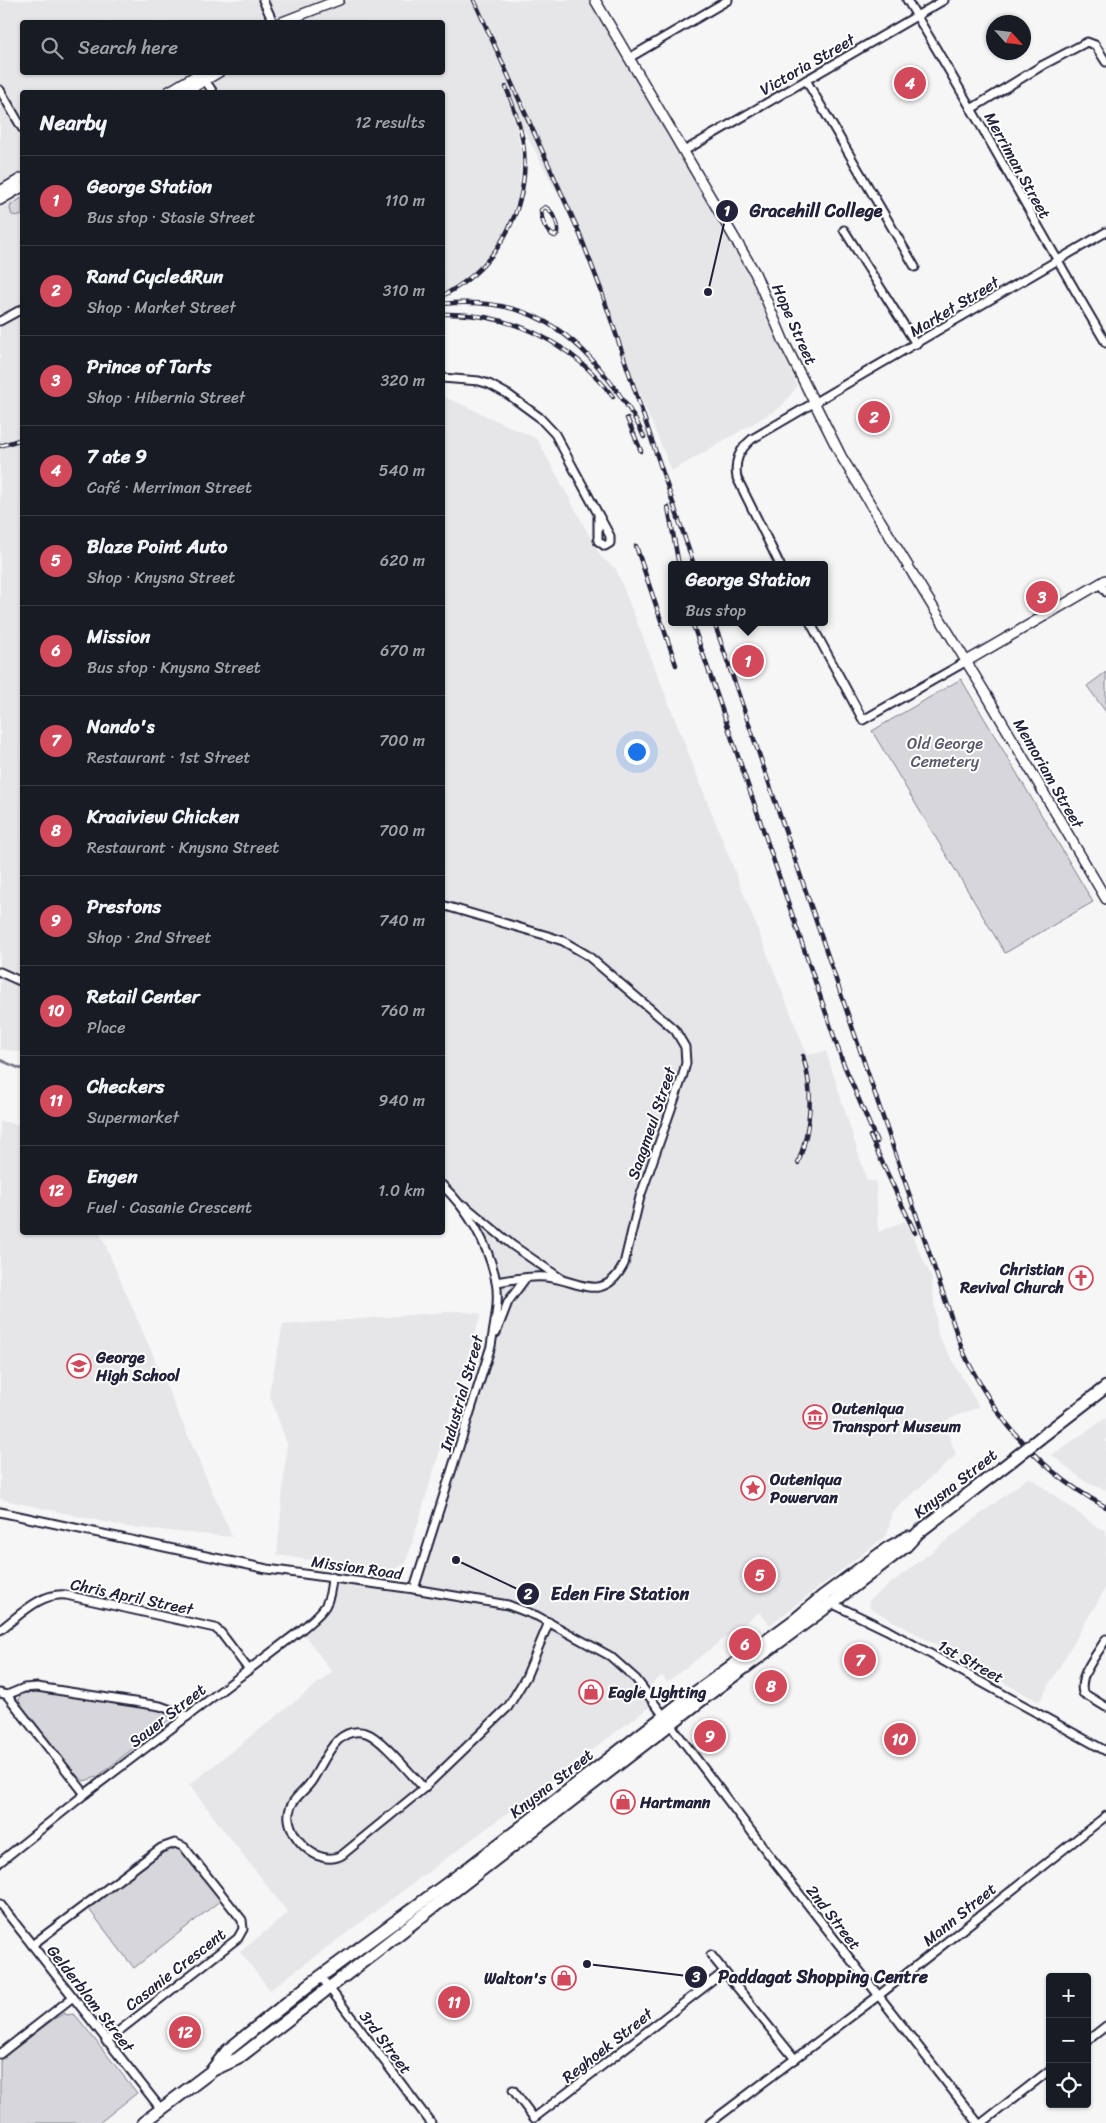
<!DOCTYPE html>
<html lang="en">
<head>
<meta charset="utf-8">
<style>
  body { margin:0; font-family:Sriracha,sans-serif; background:#20242c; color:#f1f3f6 }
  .controls { position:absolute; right:15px; bottom:15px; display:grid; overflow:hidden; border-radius:5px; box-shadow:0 1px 4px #0004 }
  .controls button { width:45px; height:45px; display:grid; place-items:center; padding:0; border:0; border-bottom:1px solid #363941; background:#171b24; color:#f1f3f6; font:25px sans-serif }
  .compass { position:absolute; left:986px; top:15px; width:45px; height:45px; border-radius:50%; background:#171b24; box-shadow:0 1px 4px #0004; rotate:117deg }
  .you { position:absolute; left:636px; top:751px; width:18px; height:18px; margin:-12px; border:4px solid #fff; border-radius:50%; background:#1a73e8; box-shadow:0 0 0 8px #1a73e833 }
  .badge { display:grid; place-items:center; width:32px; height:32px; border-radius:50%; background:#d1495b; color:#fff; font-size:16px; font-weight:700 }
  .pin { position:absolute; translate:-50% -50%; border:2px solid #fff; box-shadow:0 1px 5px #0006 }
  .popup { position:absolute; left:668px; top:561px; width:160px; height:65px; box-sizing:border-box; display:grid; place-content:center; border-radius:5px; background:#171b24; filter:drop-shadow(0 1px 4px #0005); font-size:16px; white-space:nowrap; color:#9ea1a6 }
  .popup b { font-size:19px; color:#f1f3f6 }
  .popup::after { content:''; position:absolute; left:50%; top:100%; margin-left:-10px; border:10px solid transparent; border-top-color:#171b24 }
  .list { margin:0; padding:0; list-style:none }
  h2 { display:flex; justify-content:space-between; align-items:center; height:65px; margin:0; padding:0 20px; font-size:21px }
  h2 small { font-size:16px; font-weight:400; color:#9ea1a6 }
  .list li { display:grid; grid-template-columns:32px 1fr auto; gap:15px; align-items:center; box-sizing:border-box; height:90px; padding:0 20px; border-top:1px solid #363941 }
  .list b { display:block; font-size:19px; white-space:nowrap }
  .list p { margin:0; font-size:16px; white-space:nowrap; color:#9ea1a6 }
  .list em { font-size:16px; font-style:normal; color:#9ea1a6 }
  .icon { flex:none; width:28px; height:28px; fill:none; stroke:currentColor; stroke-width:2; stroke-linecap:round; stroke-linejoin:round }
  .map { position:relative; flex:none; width:1106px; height:2123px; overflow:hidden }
  .search { position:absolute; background:#171b24; box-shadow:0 1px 4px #0004; left:20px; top:20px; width:425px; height:55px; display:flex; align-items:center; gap:12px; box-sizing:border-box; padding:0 18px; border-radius:5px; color:#9ea1a6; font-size:19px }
  .panel { position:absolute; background:#171b24; box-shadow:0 1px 4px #0004; left:20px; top:90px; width:425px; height:1145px; border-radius:5px }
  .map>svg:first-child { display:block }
</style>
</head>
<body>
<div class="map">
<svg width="1106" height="2123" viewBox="0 0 1106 2123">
  <rect width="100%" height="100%" fill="#f6f6f7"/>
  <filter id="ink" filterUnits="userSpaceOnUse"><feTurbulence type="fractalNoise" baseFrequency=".02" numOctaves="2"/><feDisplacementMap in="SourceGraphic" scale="10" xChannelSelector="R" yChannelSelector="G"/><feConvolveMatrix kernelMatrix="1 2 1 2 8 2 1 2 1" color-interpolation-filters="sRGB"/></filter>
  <g filter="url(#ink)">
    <!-- built -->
    <g fill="#e6e6e9" fill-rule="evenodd">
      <path d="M0,0H588L742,262L755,286L797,386L781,407L672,471L625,360L573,223L513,109L522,159L518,195L508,228L484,263L452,288L443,292L442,92H22V1052L0,1049ZM22,22H442V72H22Z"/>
      <path d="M443,396L537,439L601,557L616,569L807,1055L826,1051L867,1181H876L878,1232L905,1221L931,1276L938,1335L979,1407L944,1421L956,1455L892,1512L887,1535L770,1625L759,1612L667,1682L662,1676L645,1689L655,1703L270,1990L240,1952L288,1913L189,1785L332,1672L301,1630L326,1608L332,1577L414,1589L491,1346L496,1282L482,1241L443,1185Z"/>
      <path d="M0,1121L22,1125V1232L100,1233L232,1537L127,1527L0,1499Z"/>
      <path d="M459,1311L481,1314L406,1563L388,1572L277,1555L287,1444L269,1393L283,1325Z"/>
      <path d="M1106,1418V1490L1087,1483L1052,1455Z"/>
      <path d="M1029,1477L1099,1528L1106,1530V1587L1039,1702L870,1608L869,1600Z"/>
    </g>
    <!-- green -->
    <g fill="#d7d7db" stroke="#7c7c8b">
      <path d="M22,198V214L21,216L12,215L10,209L11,205Z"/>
      <path d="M1106,672V712L1087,686Z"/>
      <path d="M961,679L1093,902L1005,953L872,731Z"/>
      <path d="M36,1691L162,1710L168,1714L170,1719L97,1777L84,1781L77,1776L19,1702L20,1695Z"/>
      <path d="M176,1846L183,1851L221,1900L134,1968L88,1908L167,1848Z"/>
      <path d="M65,2013L66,2015L73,2014L77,2017L137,2093L99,2123H0V2060L54,2019Z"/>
    </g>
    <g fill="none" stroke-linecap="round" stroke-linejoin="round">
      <!-- stream -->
      <path stroke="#767685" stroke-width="2.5" d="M0,1060L21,1069L22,1068"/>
      <!-- minor casing -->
      <g stroke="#22223b" stroke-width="11">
        <g id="minor">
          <path d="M263,0L273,22"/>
          <path d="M907,0C976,113 1038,229 1106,343"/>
          <path d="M629,58L728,0"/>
          <path d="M202,76L213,92"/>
          <path d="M806,80L915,267"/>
          <path d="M0,90L22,128"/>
          <path d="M971,109L1043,65L1087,42L1095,45L1106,62"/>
          <path d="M684,151L944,0"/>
          <path d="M844,230L916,344"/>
          <path d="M0,321L22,309"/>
          <path d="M442,378L479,381L489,384L509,395L539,417L555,434L610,536V543L605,546L598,541V517"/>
          <path d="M780,565L737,478C734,461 739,450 752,439L1106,232"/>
          <path d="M1100,584L1106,592"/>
          <path d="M810,622L863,720L967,661"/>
          <path d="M442,905L548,936L563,941L587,955L675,1030L685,1047L686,1063L682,1078L640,1197L624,1264C603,1305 579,1280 546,1277C530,1275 512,1280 496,1282"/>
          <path d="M0,972L22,982"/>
          <path d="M465,1206L512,1245L560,1278"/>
          <path d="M496,1333L508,1302L525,1279"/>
          <path d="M0,1512L267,1569L414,1589L508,1605L537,1616L610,1656L636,1679L773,1860L978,2123"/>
          <path d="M414,1589L491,1346C494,1326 500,1302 496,1281C488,1244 469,1211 442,1185"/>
          <path d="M829,1602L887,1630L1106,1751"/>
          <path d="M0,1630C20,1615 41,1592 66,1595L215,1628L221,1633L249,1670"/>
          <path d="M1106,1639C1097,1655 1078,1675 1083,1693L1106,1707"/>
          <path d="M0,1693L7,1695L85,1794"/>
          <path d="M7,1695L24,1688L37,1687L160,1706L188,1716"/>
          <path d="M424,1788C411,1775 382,1738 366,1733C335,1724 324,1764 311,1782C303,1793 291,1799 289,1813C286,1835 318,1869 342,1855L424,1788L508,1707L526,1677L549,1622"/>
          <path d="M0,1862L85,1794L301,1630C323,1611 330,1608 332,1577"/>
          <path d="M0,1904L161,2109"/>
          <path d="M32,1945L161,1848L175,1843L184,1847L242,1920L243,1929L238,1938L106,2041"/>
          <path d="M711,1955L795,2059"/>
          <path d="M321,1977L431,2123"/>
          <path d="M1087,2041L1106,2026"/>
          <path d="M0,2054L73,1997"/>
          <path d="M513,2090L534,2118L724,1972"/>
          <path d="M710,2123L878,1996L1106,1816"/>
          <path d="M982,2123L1050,2070"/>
        </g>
      </g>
      <!-- tertiary casing -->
      <g stroke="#22223b" stroke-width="12">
        <g id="tertiary">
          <path d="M595,0L755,273L784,342L841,456L983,689L1106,899"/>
          <path d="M282,22L339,0"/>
          <path d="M168,92L202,72"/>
          <path d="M185,92L219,72"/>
          <path d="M0,191L22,178"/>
          <path d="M0,200L22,187"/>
          <path d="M967,661L1106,580"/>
        </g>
      </g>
      <!-- trunk casing -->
      <g stroke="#22223b" stroke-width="15">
        <g id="trunk">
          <path d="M1040,1438L1106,1387"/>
          <path d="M213,2069L228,2050L309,1985L471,1866L681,1703L796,1619L823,1596L888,1548L908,1537"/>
          <path d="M143,2123L213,2070L237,2059L717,1688L832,1603L906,1546L919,1532L1011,1461"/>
        </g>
      </g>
      <!-- minor -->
      <use href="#minor" stroke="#fff" stroke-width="7"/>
      <!-- tertiary -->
      <use href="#tertiary" stroke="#fff" stroke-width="9"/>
      <!-- trunk -->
      <use href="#trunk" stroke="#fff" stroke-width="11"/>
      <!-- rail casing -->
      <g stroke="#22223b" stroke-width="4.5">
        <g id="rail">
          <path d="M474,0L579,232L600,287L694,565"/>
          <path d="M545,207C553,211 559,224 558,233L555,236C546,233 541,219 541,210Z"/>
          <path d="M442,296C498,267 532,206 523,142C520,123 513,105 506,87"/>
          <path d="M442,304C515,297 564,321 608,379C622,397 635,416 644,437"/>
          <path d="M442,314C510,312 573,343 613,397"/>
          <path d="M627,418L641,451"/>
          <path d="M0,446L22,439"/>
          <path d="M668,507L679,565"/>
          <path d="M636,546L676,665"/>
          <path d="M692,622L842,1060L877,1142"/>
          <path d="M714,622L962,1349C993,1417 1040,1472 1106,1507"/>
          <path d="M870,1136L915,1233"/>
          <path d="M798,1163C811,1128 814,1092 803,1056"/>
        </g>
      </g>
      <!-- rail -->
      <use href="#rail" stroke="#fff" stroke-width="2.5" stroke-dasharray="8" stroke-linecap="butt"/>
      <!-- trunk-bridge casing -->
      <g stroke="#22223b" stroke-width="15" stroke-linecap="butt">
        <path id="trunk-bridge" d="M1011,1461L1040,1438"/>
      </g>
      <!-- trunk-bridge -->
      <use href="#trunk-bridge" stroke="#fff" stroke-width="11"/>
    </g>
  </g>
  <!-- icons -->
  <defs>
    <g id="church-ring" transform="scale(1.25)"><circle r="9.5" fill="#fff" stroke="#d1495b" stroke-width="1.5"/><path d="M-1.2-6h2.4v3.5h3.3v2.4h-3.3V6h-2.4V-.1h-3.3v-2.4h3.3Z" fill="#d1495b"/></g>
    <g id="school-ring" transform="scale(1.25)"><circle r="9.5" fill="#fff" stroke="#d1495b" stroke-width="1.5"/><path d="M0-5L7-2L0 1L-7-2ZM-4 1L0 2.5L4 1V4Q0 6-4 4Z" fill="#d1495b"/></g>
    <g id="museum-ring" transform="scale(1.25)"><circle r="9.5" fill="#fff" stroke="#d1495b" stroke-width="1.5"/><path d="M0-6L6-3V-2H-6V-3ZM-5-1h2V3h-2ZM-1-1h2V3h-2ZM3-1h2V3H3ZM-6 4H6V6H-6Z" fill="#d1495b"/></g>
    <g id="sight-ring" transform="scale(1.25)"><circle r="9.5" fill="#fff" stroke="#d1495b" stroke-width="1.5"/><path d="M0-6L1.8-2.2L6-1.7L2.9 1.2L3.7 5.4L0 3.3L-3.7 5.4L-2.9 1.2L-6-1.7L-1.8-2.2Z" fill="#d1495b"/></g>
    <g id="shop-ring" transform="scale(1.25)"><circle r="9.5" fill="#fff" stroke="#d1495b" stroke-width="1.5"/><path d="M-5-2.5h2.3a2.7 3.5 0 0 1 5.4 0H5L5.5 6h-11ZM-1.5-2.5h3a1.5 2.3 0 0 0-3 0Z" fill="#d1495b"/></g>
  </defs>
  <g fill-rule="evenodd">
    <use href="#church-ring" x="1081" y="1278"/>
    <use href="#school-ring" x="79" y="1366"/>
    <use href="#museum-ring" x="815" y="1417"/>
    <use href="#sight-ring" x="753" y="1488"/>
    <use href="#shop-ring" x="591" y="1692"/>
    <use href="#shop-ring" x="623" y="1802"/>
    <use href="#shop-ring" x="564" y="1978"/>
  </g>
  <g text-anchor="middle" stroke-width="4" stroke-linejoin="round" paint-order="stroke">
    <!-- street labels -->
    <g font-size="16" fill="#22223b" stroke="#fff">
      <text transform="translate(807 64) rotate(-30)" y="6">Victoria Street</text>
      <text transform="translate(1018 165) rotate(61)" y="6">Merriman Street</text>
      <text transform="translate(954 306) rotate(-31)" y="6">Market Street</text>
      <text transform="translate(795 324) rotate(66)" y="6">Hope Street</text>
      <text transform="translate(1049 773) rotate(60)" y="6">Memoriam Street</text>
      <text transform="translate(651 1123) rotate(-71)" y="6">Saagmeul Street</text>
      <text transform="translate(461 1393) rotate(-74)" y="6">Industrial Street</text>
      <text transform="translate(955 1483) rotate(-38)" y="6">Knysna Street</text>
      <text transform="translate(357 1567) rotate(8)" y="6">Mission Road</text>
      <text transform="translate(132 1596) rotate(12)" y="6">Chris April Street</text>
      <text transform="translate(971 1661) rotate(29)" y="6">1st Street</text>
      <text transform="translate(167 1715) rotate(-38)" y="6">Sauer Street</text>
      <text transform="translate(551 1783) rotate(-38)" y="6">Knysna Street</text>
      <text transform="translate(959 1914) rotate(-39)" y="6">Mann Street</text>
      <text transform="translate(834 1917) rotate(52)" y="6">2nd Street</text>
      <text transform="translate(175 1969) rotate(-38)" y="6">Casanie Crescent</text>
      <text transform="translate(91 1998) rotate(52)" y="6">Gelderblom Street</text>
      <text transform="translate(386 2042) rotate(53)" y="6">3rd Street</text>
      <text transform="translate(607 2045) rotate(-38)" y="6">Reghoek Street</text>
    </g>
    <!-- park labels -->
    <g font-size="16" fill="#58586b" stroke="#fff">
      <text x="945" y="749">Old George<tspan x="945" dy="18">Cemetery</tspan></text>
    </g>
    <!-- poi labels -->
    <g font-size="16" font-weight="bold" fill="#22223b" stroke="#fff" text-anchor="start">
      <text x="1064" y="1275" text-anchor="end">Christian<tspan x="1064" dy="18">Revival Church</tspan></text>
      <text x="96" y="1363">George<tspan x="96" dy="18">High School</tspan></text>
      <text x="832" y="1414">Outeniqua<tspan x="832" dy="18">Transport Museum</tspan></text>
      <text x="770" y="1485">Outeniqua<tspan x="770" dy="18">Powervan</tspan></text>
      <text x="608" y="1698">Eagle Lighting</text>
      <text x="640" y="1808">Hartmann</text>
      <text x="546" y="1984" text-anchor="end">Walton's</text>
    </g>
  </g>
  <!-- callouts -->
  <path fill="none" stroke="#22223b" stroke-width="2" d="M708 292L727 211M456 1560L528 1594M587 1964L696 1977"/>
  <g fill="#22223b" stroke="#fff" stroke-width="2">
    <circle cx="708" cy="292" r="5"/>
    <circle cx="456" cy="1560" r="5"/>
    <circle cx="587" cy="1964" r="5"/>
    <circle cx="727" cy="211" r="12"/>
    <circle cx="528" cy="1594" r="12"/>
    <circle cx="696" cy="1977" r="12"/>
  </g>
  <g font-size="15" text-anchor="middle" font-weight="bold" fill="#fff">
    <text x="727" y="216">1</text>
    <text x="528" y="1599">2</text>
    <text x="696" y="1982">3</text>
  </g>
  <g font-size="18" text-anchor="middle" font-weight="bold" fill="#22223b" stroke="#fff" stroke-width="4" stroke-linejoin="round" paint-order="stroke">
    <text x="816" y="217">Gracehill College</text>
    <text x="620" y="1600">Eden Fire Station</text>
    <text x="823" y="1983">Paddagat Shopping Centre</text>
  </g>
</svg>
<div class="controls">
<button>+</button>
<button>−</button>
<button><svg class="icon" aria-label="locate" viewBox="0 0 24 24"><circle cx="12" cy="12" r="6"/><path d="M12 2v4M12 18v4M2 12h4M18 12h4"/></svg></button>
</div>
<svg class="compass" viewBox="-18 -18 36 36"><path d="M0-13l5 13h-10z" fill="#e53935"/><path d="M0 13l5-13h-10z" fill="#9ea1a6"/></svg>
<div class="you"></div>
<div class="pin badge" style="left:748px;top:661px">1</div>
<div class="popup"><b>George Station</b>Bus stop</div>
<div class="pin badge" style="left:874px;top:417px">2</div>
<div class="pin badge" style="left:1042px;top:597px">3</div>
<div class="pin badge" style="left:910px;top:83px">4</div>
<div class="pin badge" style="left:760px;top:1575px">5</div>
<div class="pin badge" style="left:745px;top:1644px">6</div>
<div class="pin badge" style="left:860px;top:1660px">7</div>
<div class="pin badge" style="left:771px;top:1686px">8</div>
<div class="pin badge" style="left:710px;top:1736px">9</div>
<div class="pin badge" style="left:900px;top:1739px">10</div>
<div class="pin badge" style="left:454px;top:2002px">11</div>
<div class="pin badge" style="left:185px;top:2032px">12</div>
<div class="search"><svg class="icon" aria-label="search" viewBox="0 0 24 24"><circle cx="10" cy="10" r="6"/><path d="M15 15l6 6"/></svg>Search here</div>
<section class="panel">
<h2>Nearby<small>12 results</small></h2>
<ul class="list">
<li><span class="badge">1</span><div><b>George Station</b><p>Bus stop · Stasie Street</p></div><em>110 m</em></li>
<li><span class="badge">2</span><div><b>Rand Cycle&amp;Run</b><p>Shop · Market Street</p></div><em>310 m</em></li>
<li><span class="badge">3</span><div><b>Prince of Tarts</b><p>Shop · Hibernia Street</p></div><em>320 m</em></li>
<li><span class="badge">4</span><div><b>7 ate 9</b><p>Café · Merriman Street</p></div><em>540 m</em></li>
<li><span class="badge">5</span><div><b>Blaze Point Auto</b><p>Shop · Knysna Street</p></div><em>620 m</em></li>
<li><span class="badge">6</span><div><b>Mission</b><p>Bus stop · Knysna Street</p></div><em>670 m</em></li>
<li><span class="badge">7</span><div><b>Nando's</b><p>Restaurant · 1st Street</p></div><em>700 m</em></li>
<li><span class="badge">8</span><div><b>Kraaiview Chicken</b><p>Restaurant · Knysna Street</p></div><em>700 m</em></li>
<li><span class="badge">9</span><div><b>Prestons</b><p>Shop · 2nd Street</p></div><em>740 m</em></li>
<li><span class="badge">10</span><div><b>Retail Center</b><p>Place</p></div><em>760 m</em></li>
<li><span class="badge">11</span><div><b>Checkers</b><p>Supermarket</p></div><em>940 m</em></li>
<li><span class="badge">12</span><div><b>Engen</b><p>Fuel · Casanie Crescent</p></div><em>1.0 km</em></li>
</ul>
</section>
</div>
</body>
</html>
